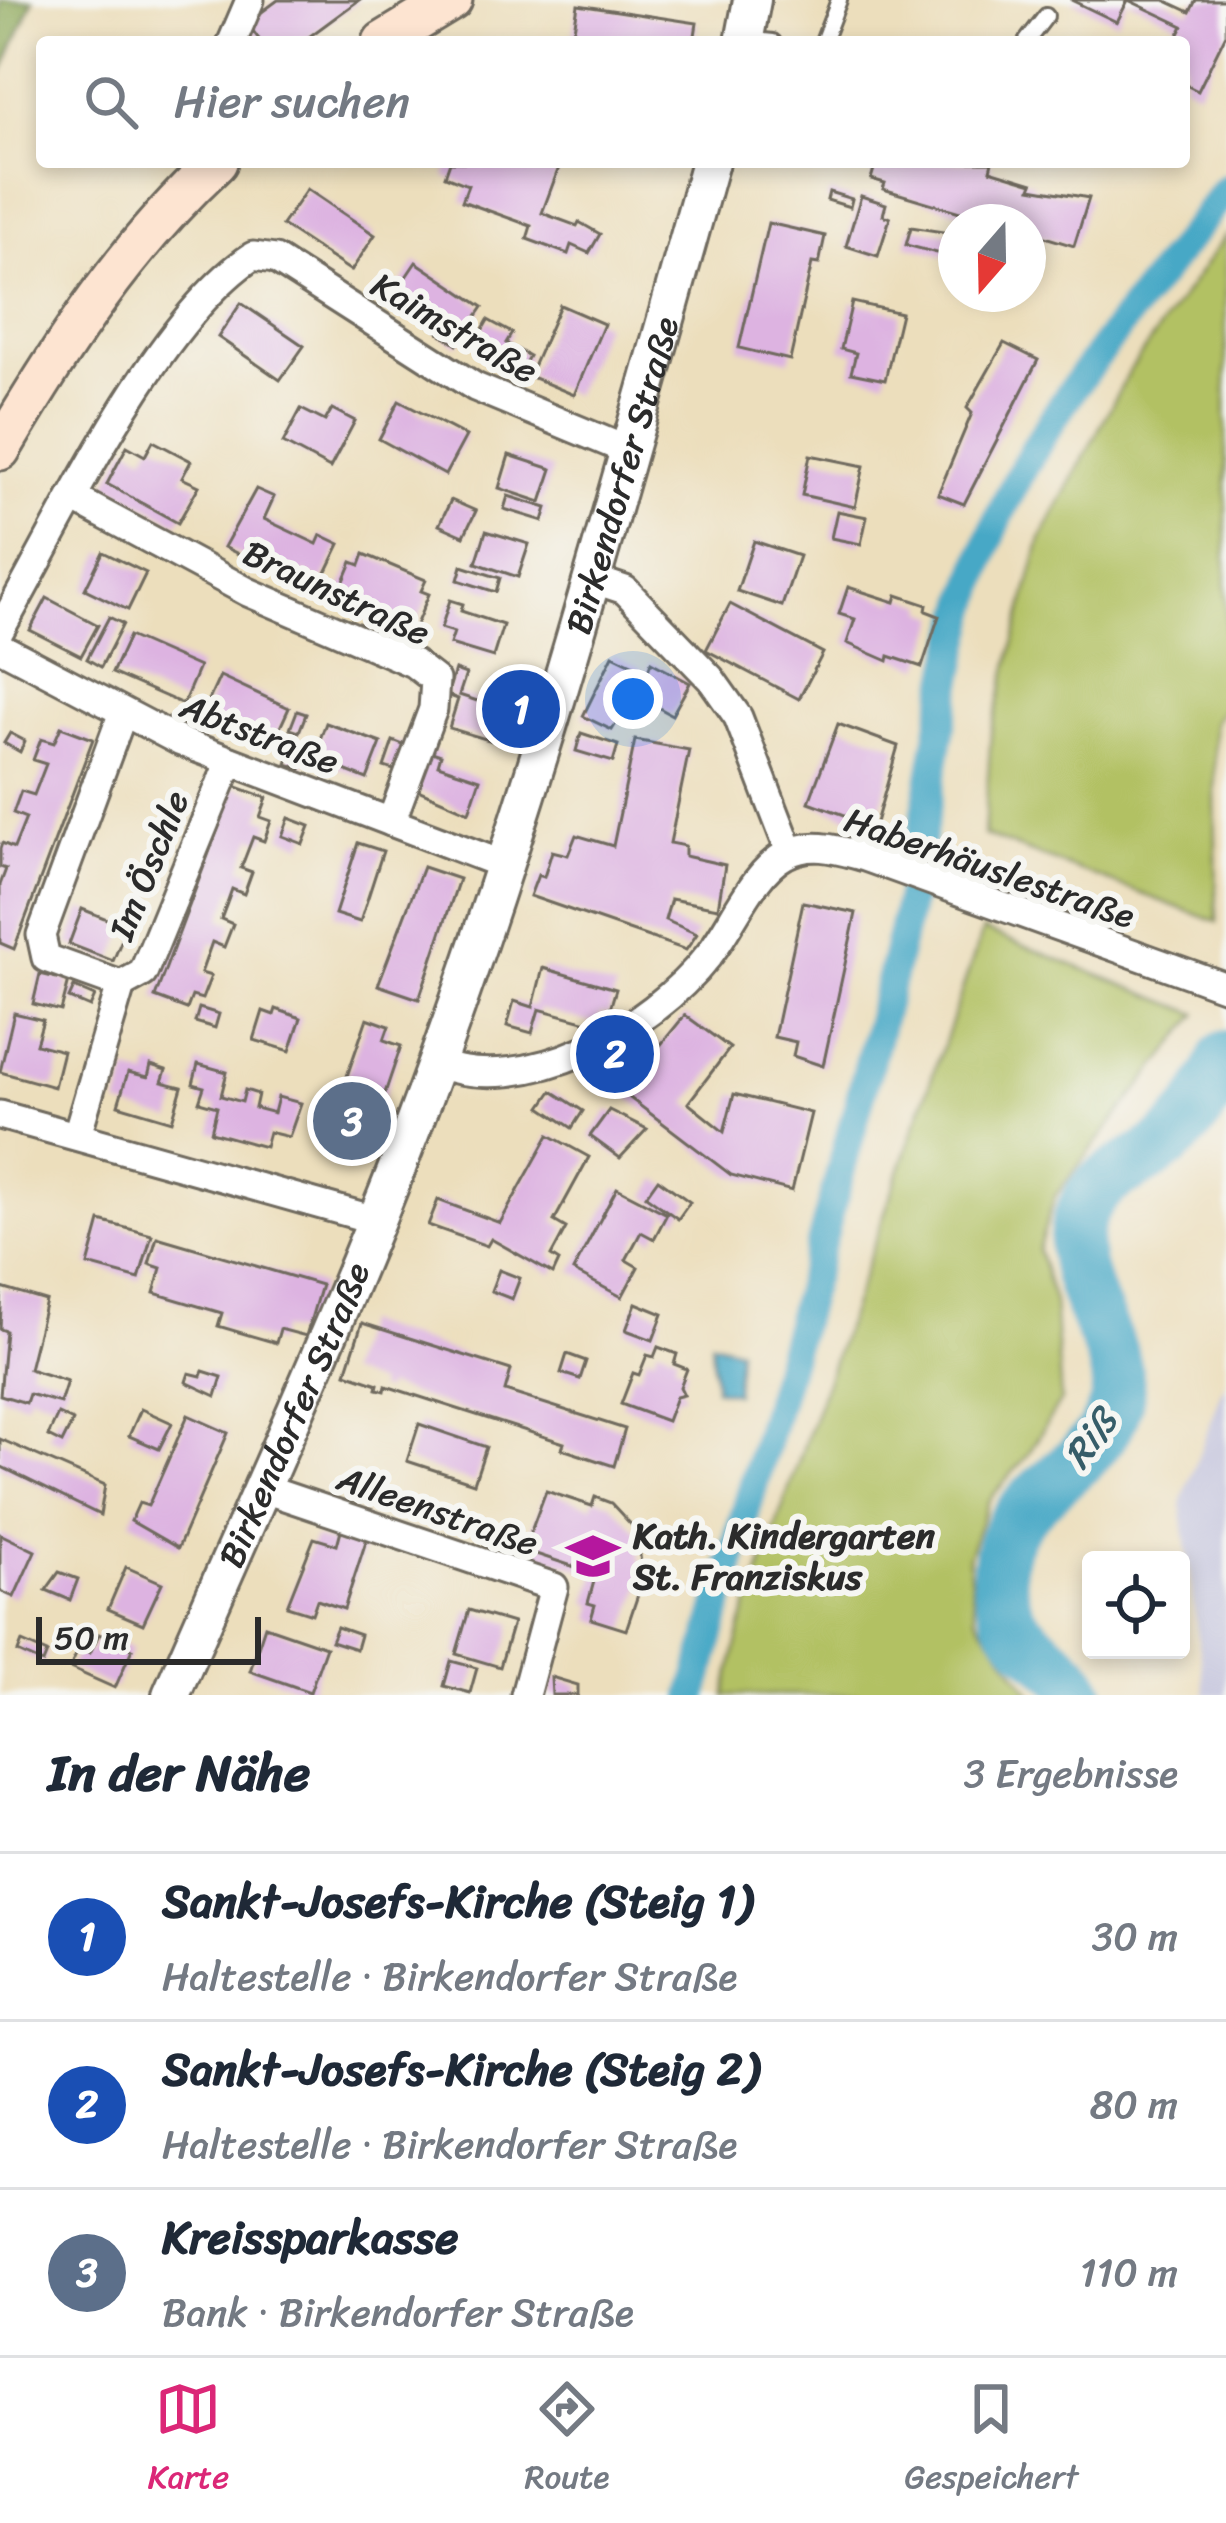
<!DOCTYPE html>
<html lang="de">
<head>
<meta charset="utf-8">
<style>
  body { margin:0; font-family:Sriracha,sans-serif; background:#f2f2f3; color:#1f2937 }
  .controls { position:absolute; right:36px; bottom:36px; display:grid; overflow:hidden; border-radius:12px; box-shadow:0 6px 18px #0003 }
  .controls button { width:108px; height:108px; display:grid; place-items:center; padding:0; border:0; border-bottom:3px solid #e0e1e3; background:#fff; color:#1f2937; font:60px sans-serif }
  .compass { position:absolute; left:938px; top:204px; width:108px; height:108px; border-radius:50%; background:#fff; box-shadow:0 6px 18px #0003; rotate:200deg }
  .scale { position:absolute; left:36px; bottom:30px; width:225px; box-sizing:border-box; padding-left:12px; border:6px solid #2b2b2b; border-top:0; font-size:33px; line-height:42px; white-space:nowrap; color:#2b2b2b; -webkit-text-stroke:9px #f6f6f2; paint-order:stroke }
  .you { position:absolute; left:633px; top:699px; width:42px; height:42px; margin:-30px; border:9px solid #fff; border-radius:50%; background:#1a73e8; box-shadow:0 0 0 18px #1a73e833 }
  .badge { display:grid; place-items:center; width:78px; height:78px; border-radius:50%; background:#db2777; color:#fff; font-size:39px; font-weight:700 }
  .pin { position:absolute; translate:-50% -50%; border:6px solid #fff; box-shadow:0 3px 12px #0006 }
  .list { margin:0; padding:0; list-style:none }
  h2 { display:flex; justify-content:space-between; align-items:center; height:156px; margin:0; padding:0 48px; font-size:51px }
  h2 small { font-size:39px; font-weight:400; color:#747a83 }
  .list li { display:grid; grid-template-columns:78px 1fr auto; gap:36px; align-items:center; box-sizing:border-box; height:168px; padding:0 48px; border-top:3px solid #e0e1e3 }
  .list b { display:block; font-size:45px; white-space:nowrap }
  .list p { margin:0; font-size:39px; white-space:nowrap; color:#747a83 }
  .list em { font-size:39px; font-style:normal; color:#747a83 }
  .icon { flex:none; width:66px; height:66px; fill:none; stroke:currentColor; stroke-width:2; stroke-linecap:round; stroke-linejoin:round }
  .map { position:relative; flex:none; width:1226px; height:1695px; overflow:hidden }
  .search { position:absolute; background:#fff; box-shadow:0 6px 18px #0003; left:36px; right:36px; top:36px; height:132px; display:flex; align-items:center; gap:30px; box-sizing:border-box; padding:0 42px; border-radius:12px; color:#747a83; font-size:45px }
  .sheet { height:660px; background:#fff }
  nav { display:flex; justify-content:space-around; align-items:center; box-sizing:border-box; height:168px; border-top:3px solid #e0e1e3; background:#fff; font-size:33px; color:#747a83 }
  nav a { display:grid; justify-items:center; gap:6px }
  nav .on { color:#db2777 }
  .map>svg:first-child { display:block }
</style>
</head>
<body>
<div class="map">
<svg width="1226" height="1695" viewBox="0 0 1226 1695">
  <rect width="100%" height="100%" fill="#f6f6f2"/>
  <filter id="ink" filterUnits="userSpaceOnUse"><feTurbulence type="fractalNoise" baseFrequency=".00833" numOctaves="2"/><feDisplacementMap in="SourceGraphic" scale="24" xChannelSelector="R" yChannelSelector="G"/><feConvolveMatrix kernelMatrix="1 2 1 2 8 2 1 2 1" color-interpolation-filters="sRGB"/></filter>
  <filter id="wash" filterUnits="userSpaceOnUse"><feTurbulence type="fractalNoise" baseFrequency=".004" numOctaves="4" result="noise"/><feDisplacementMap in="SourceGraphic" scale="48" xChannelSelector="R" yChannelSelector="G"/><feGaussianBlur stdDeviation="2.7" result="paint"/><feColorMatrix in="noise" values="0 0 0 0 0 0 0 0 0 0 0 0 0 0 0 0 0 1.4 0 .05"/><feComposite in="paint" operator="in"/></filter>
  <g filter="url(#wash)">
    <rect width="100%" height="100%" fill="#ecdebc"/>
    <!-- industrial -->
    <path fill="#c2c2dc" d="M1226,1380V1695H1205L1181,1503Z"/>
    <!-- green -->
    <g fill="#b2c163" stroke="#6e7647" stroke-width="3">
      <path d="M1226,235V705L1214,722L1217,922L984,835L991,733L1041,539L1130,370Z"/>
      <path d="M983,930L1198,1014L1055,1196L1038,1250L1054,1302L1061,1400L1027,1456L989,1500L968,1557L975,1616L1033,1695H725L742,1624Z"/>
    </g>
    <!-- forest -->
    <path fill="#8da759" stroke="#5c6942" stroke-width="3" d="M0,0H33L0,77Z"/>
    <!-- water -->
    <path fill="#46a8c6" stroke="#386a78" stroke-width="3" d="M711,1342L738,1349L735,1393L715,1389Z"/>
    <g fill="none" stroke-linecap="round" stroke-linejoin="round">
      <!-- canal -->
      <path stroke="#46a8c6" stroke-width="30" d="M694,1695C765,1441 840,1188 902,932C935,795 942,648 999,517C1052,397 1148,293 1226,189"/>
      <!-- river -->
      <path stroke="#46a8c6" stroke-width="54" d="M1080,1695C1063,1653 1004,1649 999,1579C994,1494 1097,1476 1116,1403C1131,1346 1054,1280 1082,1213C1098,1175 1127,1172 1157,1151C1191,1128 1211,1094 1226,1057"/>
    </g>
    <g id="blocks">
      <!-- building -->
      <g fill="#ddb3e1">
        <path d="M278,0H359L302,42H261L247,23Z"/>
        <path d="M1071,0H1164L1190,12L1196,0H1226V34L1198,91L1184,84V42H1175L1183,26L1128,0L1117,22Z"/>
        <path d="M578,5L697,23L694,42H572Z"/>
        <path d="M450,162H561L542,213L577,226L579,222L600,234L589,253L571,245L568,254L527,239L531,226L462,201L468,185L445,176Z"/>
        <path d="M876,162H992L990,170L1033,183L1031,188L1089,198L1074,246L1028,232V222H993L883,189L885,183L871,179Z"/>
        <path d="M307,189L375,235L351,271L282,225Z"/>
        <path d="M829,192L852,199L850,207L827,200Z"/>
        <path d="M861,196L886,204L883,215L890,218L878,256L846,246Z"/>
        <path d="M768,223L825,236L819,264L812,263L790,360L739,348Z"/>
        <path d="M911,227L956,234V258L906,245Z"/>
        <path d="M416,262L483,307L457,345L391,299Z"/>
        <path d="M852,302L901,313L885,380L851,373L856,353L841,349Z"/>
        <path d="M241,303L304,346L280,380L218,337Z"/>
        <path d="M560,305L604,324L574,395L529,376Z"/>
        <path d="M488,320L512,333L506,343L529,356L516,379L493,366L499,356L475,343Z"/>
        <path d="M1004,343L1038,360L964,504L938,494L972,413L967,408Z"/>
        <path d="M399,401L466,436L445,475L379,439Z"/>
        <path d="M301,409L325,421L332,409L355,421L330,468L283,443Z"/>
        <path d="M153,441L191,461L182,478L199,486L178,523L107,484L127,446L145,456Z"/>
        <path d="M509,455L552,469L541,502L499,488Z"/>
        <path d="M810,455L864,466L855,507L802,495Z"/>
        <path d="M256,489L274,497L264,519L317,544L321,535L340,544L322,581L303,572L298,583L224,547Z"/>
        <path d="M508,496L547,508L543,521L504,509Z"/>
        <path d="M451,500L476,511L464,536L439,525Z"/>
        <path d="M837,511L867,517L861,544L831,538Z"/>
        <path d="M486,531L529,544L518,577L476,563Z"/>
        <path d="M754,541L799,556L782,606L737,591Z"/>
        <path d="M103,552L146,573L128,610L85,589Z"/>
        <path d="M364,554L426,580L421,591L429,594L413,632L336,600L352,562L360,565Z"/>
        <path d="M462,566L500,578L496,592L458,580Z"/>
        <path d="M848,587L895,602L897,595L927,605L926,611L939,616L922,667L889,656L888,661L847,643L855,619L839,614Z"/>
        <path d="M47,598L98,625L81,656L30,630Z"/>
        <path d="M450,600L463,604L461,611L503,625L493,657L450,644L454,632L441,628Z"/>
        <path d="M730,604L823,653L799,699L706,650Z"/>
        <path d="M109,617L123,624L101,667L87,659Z"/>
        <path d="M129,636L199,667L183,704L112,673Z"/>
        <path d="M613,655L642,669L630,692L634,694L612,730L583,716Z"/>
        <path d="M651,662L690,683L672,715L639,697Z"/>
        <path d="M455,670L466,674L459,695L502,709L492,741L449,728L458,699L447,695Z"/>
        <path d="M220,676L289,708L272,745L203,713Z"/>
        <path d="M297,711L306,714L299,732L290,729Z"/>
        <path d="M326,723L381,743L367,779L313,758Z"/>
        <path d="M838,724L898,746L875,826L809,802Z"/>
        <path d="M61,727L93,739L14,949L0,943V885L6,869L0,867V849L2,843L14,848L26,818L13,813L21,791L34,795L46,764L33,760L41,739L54,743Z"/>
        <path d="M10,733L25,741L20,752L4,743Z"/>
        <path d="M581,733L618,745L613,762L576,751Z"/>
        <path d="M296,739L311,744L301,769L287,764Z"/>
        <path d="M635,740L689,750L670,843L685,846V856L725,865L718,908L671,899L665,920L697,934L686,950L530,896L538,875L544,877L552,851L568,855L576,835L613,846Z"/>
        <path d="M393,741L406,746L397,771L384,767Z"/>
        <path d="M426,750L441,755L438,765L480,779L469,812L413,788Z"/>
        <path d="M234,786L267,798L260,817L271,821L264,841L253,837L241,868L252,872L244,894L232,889L227,903L221,919L233,924L224,947L212,942L201,973L211,976L202,999L192,996L187,1009L155,997Z"/>
        <path d="M289,818L310,826L303,844L282,836Z"/>
        <path d="M358,843L383,851L360,922L335,914Z"/>
        <path d="M423,867L459,879L419,999L378,985Z"/>
        <path d="M803,902L856,913L823,1066L793,1056L796,1042L774,1037Z"/>
        <path d="M82,909L127,927L113,961L69,944Z"/>
        <path d="M543,968L616,989L608,1015L601,1013L598,1025L539,1009L532,1033L507,1026L514,1001L533,1007Z"/>
        <path d="M40,974L69,981L61,1011L33,1004Z"/>
        <path d="M74,987L95,996L90,1007L69,998Z"/>
        <path d="M199,1008L219,1014L215,1028L195,1022Z"/>
        <path d="M276,1009L301,1018L290,1051L254,1040L263,1011L274,1015Z"/>
        <path d="M14,1013L43,1020L36,1044L63,1051L54,1087L0,1072Z"/>
        <path d="M685,1015L730,1048L688,1103L724,1132L734,1094L811,1113L792,1191L731,1175L622,1092Z"/>
        <path d="M367,1018L389,1026L384,1040L401,1046L363,1158L352,1154L355,1146L326,1137Z"/>
        <path d="M610,1062L629,1076L615,1095L597,1081Z"/>
        <path d="M198,1064L227,1072L221,1096L242,1102L245,1090L258,1094L255,1108L274,1113L278,1097L301,1103L289,1137L269,1132L265,1147L211,1132L217,1107L199,1102L204,1087L193,1084Z"/>
        <path d="M151,1065L166,1070L162,1082L182,1087L172,1121L118,1105L128,1072L148,1077Z"/>
        <path d="M552,1091L583,1111L572,1128L541,1107Z"/>
        <path d="M609,1110L647,1129L620,1158L590,1136Z"/>
        <path d="M549,1135L589,1157L554,1221L566,1228L551,1256L559,1261L553,1274L491,1239L487,1246L428,1225L438,1200L500,1223Z"/>
        <path d="M658,1179L690,1202L678,1219L646,1196Z"/>
        <path d="M617,1188L667,1214L654,1239L641,1232L626,1260L638,1267L622,1297L573,1271Z"/>
        <path d="M100,1221L152,1235L139,1279L88,1265Z"/>
        <path d="M157,1237L321,1285L306,1336L280,1329L276,1343L218,1326L222,1313L154,1293L161,1268L149,1264Z"/>
        <path d="M499,1270L520,1278L512,1299L491,1291Z"/>
        <path d="M2,1288L46,1301L29,1369L67,1381L60,1403L29,1394L26,1403L0,1395L6,1331L0,1329Z"/>
        <path d="M636,1303L663,1314L653,1340L626,1330Z"/>
        <path d="M362,1323L511,1370L505,1391L625,1429L614,1466L562,1449L564,1443L386,1386L385,1391L377,1389L378,1384L346,1373Z"/>
        <path d="M658,1347L677,1354L674,1364L687,1369L680,1387L684,1395L676,1397L667,1421L621,1404L633,1373L639,1375L647,1355L654,1357Z"/>
        <path d="M567,1354L586,1361L580,1379L561,1373Z"/>
        <path d="M203,1371L222,1377L216,1396L186,1382L189,1373L201,1376Z"/>
        <path d="M141,1409L172,1423L159,1449L129,1436Z"/>
        <path d="M58,1414L73,1421L62,1443L48,1436Z"/>
        <path d="M188,1415L228,1433L178,1548L131,1521L139,1503L148,1506Z"/>
        <path d="M419,1424L486,1447L474,1483L407,1461Z"/>
        <path d="M0,1439L105,1485L100,1515L0,1466Z"/>
        <path d="M546,1491L592,1506L595,1497L611,1503L637,1531L643,1580L626,1630L591,1619L595,1605L588,1603L596,1574L524,1550Z"/>
        <path d="M341,1530L367,1538L344,1609L317,1600L312,1614L287,1606L314,1538L337,1545Z"/>
        <path d="M0,1534L35,1551L14,1597L0,1591Z"/>
        <path d="M126,1567L162,1583L143,1624L108,1609Z"/>
        <path d="M59,1572L78,1579L70,1600L46,1590Z"/>
        <path d="M469,1610L513,1623L500,1667L456,1654Z"/>
        <path d="M265,1626L326,1647L310,1692L250,1671Z"/>
        <path d="M337,1627L360,1635L356,1649L331,1641Z"/>
        <path d="M99,1634L132,1649L115,1688L70,1668L79,1648L90,1653Z"/>
        <path d="M22,1642L47,1653L43,1663L18,1652Z"/>
        <path d="M451,1661L477,1668L470,1693L444,1686Z"/>
        <path d="M551,1677L578,1685V1695H552Z"/>
      </g>
    </g>
  </g>
  <g filter="url(#ink)">
    <use href="#blocks" fill-opacity="0" stroke="#6f6a5e" stroke-width="3"/>
    <g fill="none" stroke-linecap="round" stroke-linejoin="round">
      <!-- service casing -->
      <g stroke="#6f6a5e" stroke-width="20">
        <g id="service">
          <path d="M745,39L773,42"/>
          <path d="M823,42L839,0"/>
          <path d="M1026,42L1046,16"/>
        </g>
      </g>
      <!-- minor casing -->
      <g stroke="#6f6a5e" stroke-width="33">
        <g id="minor">
          <path d="M232,42L250,0"/>
          <path d="M75,499L248,592L413,663L435,680L433,709L391,822"/>
          <path d="M589,578L625,590L711,679L738,717L790,852"/>
          <path d="M0,630C60,525 155,320 253,256L275,259L475,387L629,451"/>
          <path d="M0,647L181,742L504,865"/>
          <path d="M122,715L41,935L46,958L121,985L143,973L230,761"/>
          <path d="M435,1063C527,1099 650,1029 708,956C732,926 752,873 785,855C811,840 839,850 865,857L1226,987"/>
          <path d="M0,1115L375,1220"/>
          <path d="M77,1135L121,985"/>
          <path d="M261,1488L554,1587L525,1695"/>
        </g>
      </g>
      <!-- tertiary casing -->
      <g stroke="#6f6a5e" stroke-width="42">
        <g id="tertiary">
          <path d="M744,42L752,0"/>
          <path id="s1" d="M171,1695C247,1520 327,1346 397,1168C524,842 615,499 710,162"/>
        </g>
      </g>
      <!-- secondary casing -->
      <g stroke="#6f6a5e" stroke-width="45">
        <g id="secondary">
          <path d="M383,42L452,0"/>
          <path d="M0,450C64,342 125,248 217,162"/>
        </g>
      </g>
      <!-- service -->
      <use href="#service" stroke="#fff" stroke-width="14"/>
      <!-- minor -->
      <use href="#minor" stroke="#fff" stroke-width="27"/>
      <!-- tertiary -->
      <use href="#tertiary" stroke="#fff" stroke-width="36"/>
      <!-- secondary -->
      <use href="#secondary" stroke="#fde4d1" stroke-width="39"/>
    </g>
  </g>
  <!-- icons -->
  <defs>
    <g id="school-bare" transform="scale(4.14)"><path d="M0-5L7-2L0 1L-7-2ZM-4 1L0 2.5L4 1V4Q0 6-4 4Z" fill="#b5179e" stroke="#f6f6f2" stroke-width="2.5" paint-order="stroke"/></g>
  </defs>
  <g fill-rule="evenodd">
    <use href="#school-bare" x="593" y="1556"/>
  </g>
  <g text-anchor="middle" stroke-width="12" stroke-linejoin="round" paint-order="stroke">
    <!-- street labels -->
    <g font-size="36" fill="#2b2b2b" stroke="#f6f6f2">
      <text transform="translate(455 327) rotate(30)" y="13">Kaimstraße</text>
      <text dy="13" stroke="none"><textPath href="#s1" startOffset="1302">Birkendorfer Straße</textPath></text>
      <text transform="translate(337 592) rotate(25)" y="13">Braunstraße</text>
      <text transform="translate(260 733) rotate(21)" y="13">Abtstraße</text>
      <text transform="translate(148 865) rotate(-68)" y="13">Im Öschle</text>
      <text transform="translate(990 867) rotate(19)" y="13">Haberhäuslestraße</text>
      <text dy="13" stroke="none"><textPath href="#s1" startOffset="306">Birkendorfer Straße</textPath></text>
      <text transform="translate(438 1510) rotate(19)" y="13">Alleenstraße</text>
    </g>
    <!-- poi labels -->
    <g font-size="36" font-weight="bold" fill="#2b2b2b" stroke="#f6f6f2" text-anchor="start">
      <text x="633" y="1548">Kath. Kindergarten<tspan x="633" dy="41">St. Franziskus</tspan></text>
    </g>
    <!-- water labels -->
    <g font-size="39" font-style="italic" fill="#365d69" stroke="#f6f6f2">
      <text transform="translate(1089 1438) rotate(-55)" y="14">Riß</text>
    </g>
  </g>
</svg>
<div class="controls">
<button><svg class="icon" aria-label="locate" viewBox="0 0 24 24"><circle cx="12" cy="12" r="6"/><path d="M12 2v4M12 18v4M2 12h4M18 12h4"/></svg></button>
</div>
<svg class="compass" viewBox="-18 -18 36 36"><path d="M0-13l5 13h-10z" fill="#e53935"/><path d="M0 13l5-13h-10z" fill="#747a83"/></svg>
<div class="scale">50 m</div>
<div class="you"></div>
<div class="pin badge" style="left:521px;top:709px;background:#1a4fb4">1</div>
<div class="pin badge" style="left:615px;top:1054px;background:#1a4fb4">2</div>
<div class="pin badge" style="left:352px;top:1121px;background:#5c6f8a">3</div>
<div class="search"><svg class="icon" aria-label="search" viewBox="0 0 24 24"><circle cx="10" cy="10" r="6"/><path d="M15 15l6 6"/></svg>Hier suchen</div>
</div>
<section class="sheet">
<h2>In der Nähe<small>3 Ergebnisse</small></h2>
<ul class="list">
<li><span class="badge" style="background:#1a4fb4">1</span><div><b>Sankt-Josefs-Kirche (Steig 1)</b><p>Haltestelle · Birkendorfer Straße</p></div><em>30 m</em></li>
<li><span class="badge" style="background:#1a4fb4">2</span><div><b>Sankt-Josefs-Kirche (Steig 2)</b><p>Haltestelle · Birkendorfer Straße</p></div><em>80 m</em></li>
<li><span class="badge" style="background:#5c6f8a">3</span><div><b>Kreissparkasse</b><p>Bank · Birkendorfer Straße</p></div><em>110 m</em></li>
</ul>
</section>
<nav>
<a class="on"><svg class="icon" aria-label="map" viewBox="0 0 24 24"><path d="M3 6l6-2 6 2 6-2v14l-6 2-6-2-6 2zM9 4v14M15 6v14"/></svg>Karte</a>
<a><svg class="icon" aria-label="directions" viewBox="0 0 24 24"><path d="M12 3l9 9-9 9-9-9zM9 14v-3h6M13 9l2 2-2 2"/></svg>Route</a>
<a><svg class="icon" aria-label="saved" viewBox="0 0 24 24"><path d="M7 4h10v16l-5-4-5 4z"/></svg>Gespeichert</a>
</nav>
</body>
</html>
